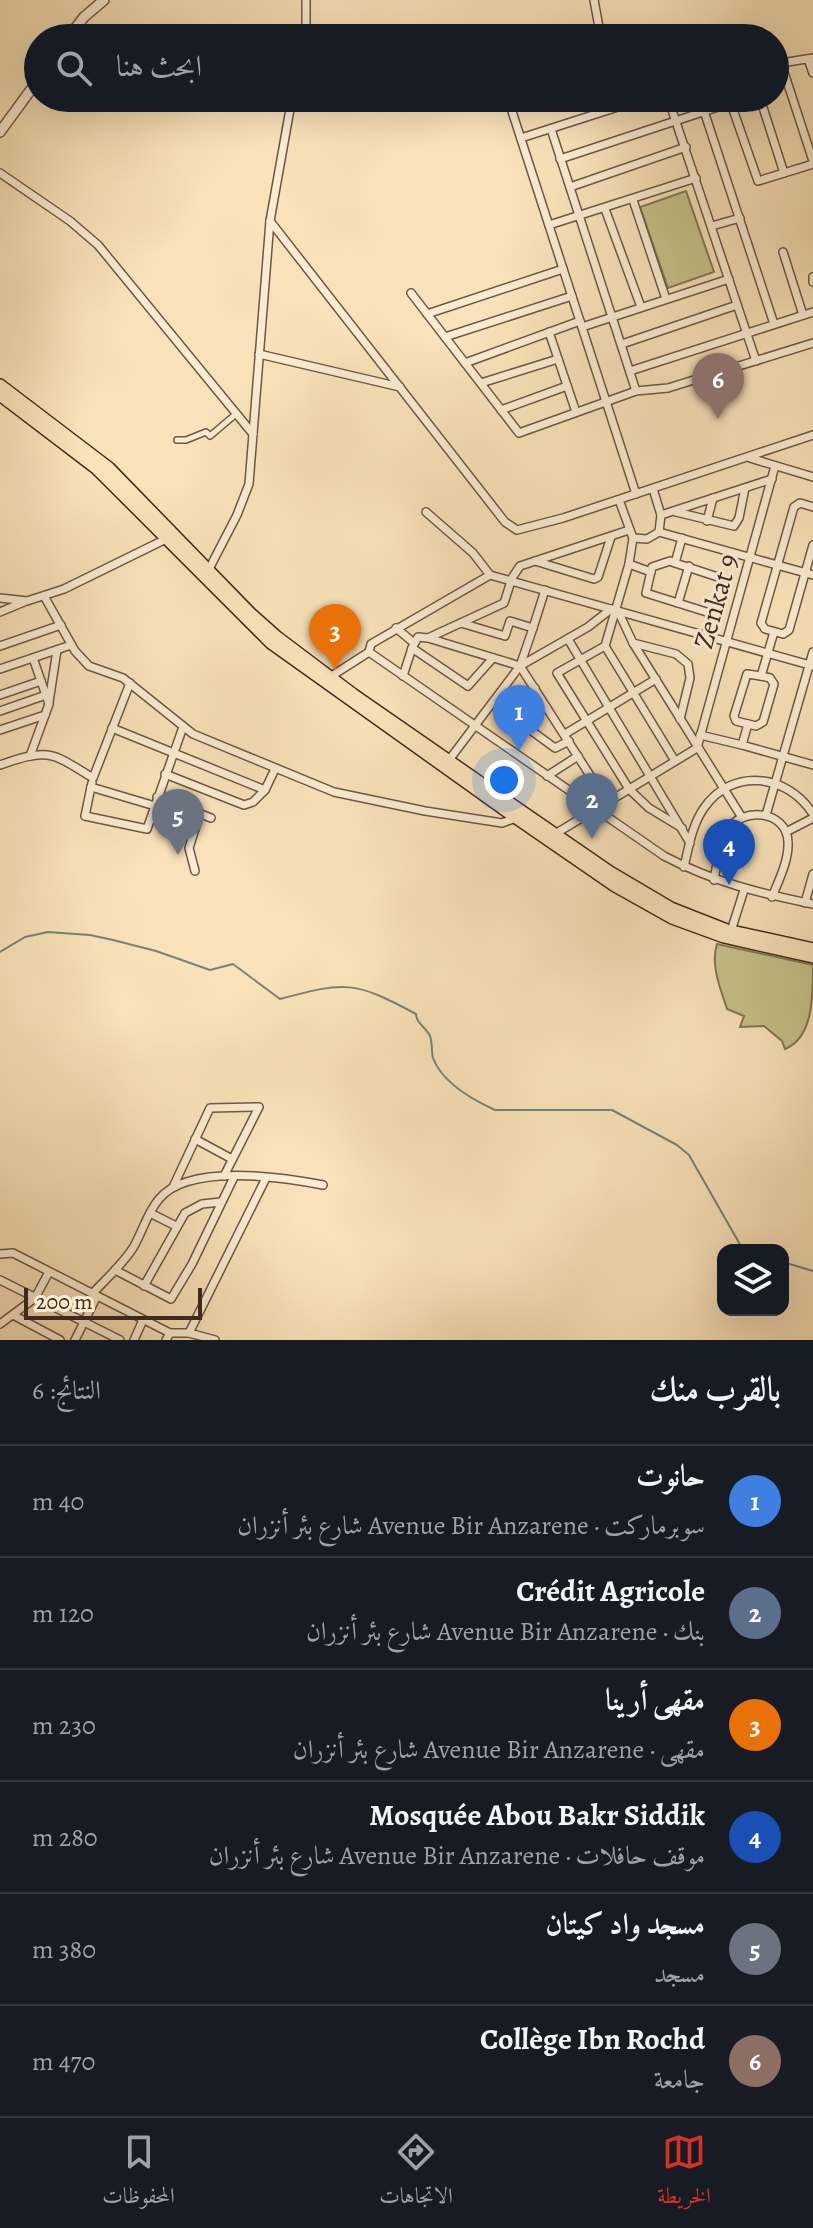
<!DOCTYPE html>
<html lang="ar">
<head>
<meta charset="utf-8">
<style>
  body { margin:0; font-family:Alegreya,Amiri,serif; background:#242831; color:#f1f3f6; direction:rtl }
  .controls { position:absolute; right:24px; bottom:24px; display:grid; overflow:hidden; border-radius:16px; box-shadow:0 8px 32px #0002 }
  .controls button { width:72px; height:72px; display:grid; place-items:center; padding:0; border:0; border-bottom:2px solid #363941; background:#171b24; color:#f1f3f6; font:40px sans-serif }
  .scale { position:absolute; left:24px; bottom:20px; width:178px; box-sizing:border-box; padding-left:8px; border:4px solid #40291d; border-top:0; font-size:22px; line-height:28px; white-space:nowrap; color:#40291d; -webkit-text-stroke:6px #fbecd2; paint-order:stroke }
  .you { position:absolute; left:504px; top:780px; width:28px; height:28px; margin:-20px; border:6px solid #fff; border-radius:50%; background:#1a73e8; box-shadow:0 0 0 12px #1a73e833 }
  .badge { display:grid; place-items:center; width:52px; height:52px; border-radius:50%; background:#d93025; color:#fff; font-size:26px; font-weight:700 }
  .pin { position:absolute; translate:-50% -66px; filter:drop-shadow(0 2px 4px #0008) }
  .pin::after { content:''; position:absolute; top:42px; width:28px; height:24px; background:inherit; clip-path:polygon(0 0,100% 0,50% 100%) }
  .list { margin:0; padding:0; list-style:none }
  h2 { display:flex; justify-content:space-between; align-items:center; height:104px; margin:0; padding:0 32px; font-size:34px }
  h2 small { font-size:26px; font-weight:400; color:#9ea1a6 }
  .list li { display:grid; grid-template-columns:52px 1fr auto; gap:24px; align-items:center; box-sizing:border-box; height:112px; padding:0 32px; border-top:2px solid #363941 }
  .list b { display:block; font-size:30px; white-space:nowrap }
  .list p { margin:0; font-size:26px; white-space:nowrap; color:#9ea1a6 }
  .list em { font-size:26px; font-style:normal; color:#9ea1a6 }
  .icon { flex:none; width:44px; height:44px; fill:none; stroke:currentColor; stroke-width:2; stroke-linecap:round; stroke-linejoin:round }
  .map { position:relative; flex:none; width:813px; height:1340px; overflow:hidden; direction:ltr }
  .search { position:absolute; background:#171b24; box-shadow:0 8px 32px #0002; left:24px; right:24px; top:24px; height:88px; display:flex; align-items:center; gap:20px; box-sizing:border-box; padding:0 28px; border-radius:44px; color:#9ea1a6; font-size:30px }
  .sheet { height:776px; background:#171b24 }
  nav { display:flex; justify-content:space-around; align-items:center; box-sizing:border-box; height:112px; border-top:2px solid #363941; background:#171b24; font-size:22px; color:#9ea1a6 }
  nav a { display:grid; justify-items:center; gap:4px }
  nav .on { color:#d93025 }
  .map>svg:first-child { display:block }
</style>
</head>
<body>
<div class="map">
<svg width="813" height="1340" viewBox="0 0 813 1340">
  <rect width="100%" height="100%" fill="#f9e2b9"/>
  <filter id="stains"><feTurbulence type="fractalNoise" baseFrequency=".0025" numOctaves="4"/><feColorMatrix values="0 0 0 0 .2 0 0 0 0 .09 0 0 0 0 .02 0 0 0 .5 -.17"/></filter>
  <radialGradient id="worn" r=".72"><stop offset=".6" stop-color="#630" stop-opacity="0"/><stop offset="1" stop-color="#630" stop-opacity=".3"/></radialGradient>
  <!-- green -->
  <g fill="#c6c18a" stroke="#837554" stroke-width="2">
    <path d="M686,191L714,272L668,288L640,207Z"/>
    <path d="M717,944L813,965C813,997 813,1038 785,1049L782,1041L764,1026L740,1027L744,1016L727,1009C721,990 710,965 717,944Z"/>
  </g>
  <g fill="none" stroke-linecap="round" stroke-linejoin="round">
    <!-- stream -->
    <g stroke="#788278" stroke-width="2">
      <path d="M0,952L25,937L48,932L90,935L113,940L156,951L210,970L233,964L280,999C346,981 355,981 416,1014C417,1024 424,1026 429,1034C433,1040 431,1051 433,1058C442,1082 473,1100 495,1110H612L677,1145L689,1155L742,1248L748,1250"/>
      <path d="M783,1262L813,1271"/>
    </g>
    <!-- pedestrian casing -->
    <g stroke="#6e5744" stroke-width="8">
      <path id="pedestrian" d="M177,440H186L206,432L210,436L236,414"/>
    </g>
    <!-- minor casing -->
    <g stroke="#6e5744" stroke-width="10">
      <g id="minor">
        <path d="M594,0L601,38"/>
        <path d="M306,38V0"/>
        <path d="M808,59L813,73"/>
        <path d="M781,63L813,161"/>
        <path d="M775,64L813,58"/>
        <path d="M497,98H532"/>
        <path d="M668,98L756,361"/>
        <path d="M729,98L758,181L813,164"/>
        <path d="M760,98L784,173"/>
        <path d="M508,99L636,494"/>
        <path d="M704,111L774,324"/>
        <path d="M551,129L636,391"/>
        <path d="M521,138L646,98"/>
        <path d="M560,159L730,103"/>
        <path d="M0,173L70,221L98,245L253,434"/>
        <path d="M570,187L686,147"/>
        <path d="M633,200L666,299"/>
        <path d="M605,209L641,307"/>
        <path d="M270,221L505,522L517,530L563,518L813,435"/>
        <path d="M549,225L696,178"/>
        <path d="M712,226L740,218"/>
        <path d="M783,252L803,315"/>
        <path d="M813,277V282"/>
        <path d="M411,293L519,433L636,391L668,388L813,343"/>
        <path d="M427,314L563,269"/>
        <path d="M582,327L729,279"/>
        <path d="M549,332L576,412"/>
        <path d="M445,337L572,296"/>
        <path d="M622,344L737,305"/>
        <path d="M259,354L400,387"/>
        <path d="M465,363L580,321"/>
        <path d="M630,371L813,312"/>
        <path d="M481,383L558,359"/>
        <path d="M501,410L567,386"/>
        <path d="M750,458L813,477"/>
        <path d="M653,489L661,515L659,532"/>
        <path d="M619,500L633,538L629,564L605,646L557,673L629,789L649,808L682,828"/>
        <path d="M813,507L800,503L794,507L761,623L765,629L783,634L789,630L813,545"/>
        <path d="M426,512L473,553L490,575L813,666"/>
        <path d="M676,512L734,526L739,518L745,488"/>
        <path d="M661,515L772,479"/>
        <path d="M707,521L713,498"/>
        <path d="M633,538L647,539L659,532L813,575"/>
        <path d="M535,561L594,579L598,577L611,537"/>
        <path d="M675,563L670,561L652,567L646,593L713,614L722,584L721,578L675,563L682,538"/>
        <path d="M629,564L651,572"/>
        <path d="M208,571L237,515L249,484L270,221L292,98"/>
        <path d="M44,596L75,651L89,666L123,678L193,734L334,792L425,811L502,823L516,818"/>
        <path d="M0,598L27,601L64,589L166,539"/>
        <path d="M678,603L689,566"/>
        <path d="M611,609L588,627L520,666L428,638L504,603L512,578L520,566L629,530"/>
        <path d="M618,611L633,643L741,816"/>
        <path d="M0,612L24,602"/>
        <path d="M461,623L505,636L510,621L533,628L545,590"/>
        <path d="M396,628L414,643"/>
        <path d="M706,636L713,614"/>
        <path d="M428,638L418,637L412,648L468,686L493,658"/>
        <path d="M568,639L690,843"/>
        <path d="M633,643L676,654L688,664L690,678L680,719"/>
        <path d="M0,646L61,625"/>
        <path d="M605,646L675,761"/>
        <path d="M369,652L371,644L490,575"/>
        <path d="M520,666L607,802"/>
        <path d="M0,669L71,645"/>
        <path d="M403,676L412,648"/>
        <path d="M761,676L747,674L734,716L736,721L748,724L742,745L813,765"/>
        <path d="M330,677L369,652L664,856C714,882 758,893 813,904"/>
        <path d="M535,688L514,718L555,748L569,741"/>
        <path d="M0,695L41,681L33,658"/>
        <path d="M49,702L57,650"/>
        <path d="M0,711L46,695L41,681"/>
        <path d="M748,724L756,726L763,722L774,684L770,678L761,676L774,632"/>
        <path d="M112,728L265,790L275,769"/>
        <path d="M0,730L45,715L49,704L46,695"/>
        <path d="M565,734L656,679"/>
        <path d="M700,735L742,745"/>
        <path d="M30,756L45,715"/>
        <path d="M449,760L520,666L533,628"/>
        <path d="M0,765C49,748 51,752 93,778L130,683"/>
        <path d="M165,774L244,805L253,802L265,790"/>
        <path d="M547,776L578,756"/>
        <path d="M92,783L91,787L155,806"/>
        <path d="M91,787L85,816L147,829L183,727"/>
        <path d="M157,797L211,818"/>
        <path d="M766,815L813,652"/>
        <path d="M786,832L813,818"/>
        <path d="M555,834L697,748L775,466"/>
        <path d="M684,867C689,846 692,825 704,808C732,767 788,774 813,814"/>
        <path d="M195,871L189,848L200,813"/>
        <path d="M714,880C717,864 719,845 727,831C741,806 787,810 788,842C789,860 779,880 772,897"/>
        <path d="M805,903L813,874"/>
        <path d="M731,931L744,890"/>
        <path d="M195,1139L232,1159"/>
        <path d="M173,1187L210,1108L259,1107L224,1176"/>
        <path d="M150,1213L176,1226"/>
        <path d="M0,1254L13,1253L170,1333L166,1340"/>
        <path d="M115,1270L171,1299L192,1264L234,1177"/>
        <path d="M0,1280L120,1340"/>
        <path d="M144,1286L185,1213L202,1204L221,1202"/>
        <path d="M92,1294C106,1279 122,1265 133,1248C142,1233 147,1213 159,1199C189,1163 281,1177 323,1185"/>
        <path d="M13,1315L60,1340"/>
        <path d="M0,1324L35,1298L49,1272"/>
        <path d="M170,1333H189L266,1178"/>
        <path d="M189,1333L215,1340"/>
        <path d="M75,1340L97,1296"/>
        <path d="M134,1340L143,1320"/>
      </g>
    </g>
    <!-- tertiary casing -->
    <g stroke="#6e5744" stroke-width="12">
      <g id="tertiary">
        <path d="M68,38L84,17L104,0"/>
        <path d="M0,132L38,80"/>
      </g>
    </g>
    <!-- primary casing -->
    <g stroke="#40291d" stroke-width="14">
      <g id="primary">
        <path d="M0,385L109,468L250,613L277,637L354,695L517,808L610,872L671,908L727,930L813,949"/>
        <path d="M0,395L97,469L271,643L512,815L615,886L672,918L724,937L813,957"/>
      </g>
    </g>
    <!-- pedestrian -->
    <use href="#pedestrian" stroke="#fbecd2" stroke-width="5"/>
    <!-- minor -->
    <use href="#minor" stroke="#fbecd2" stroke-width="7"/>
    <!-- tertiary -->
    <use href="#tertiary" stroke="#fbecd2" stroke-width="9"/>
    <!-- primary -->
    <use href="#primary" stroke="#f9e2b9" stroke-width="11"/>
  </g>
  <g text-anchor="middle" stroke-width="6" stroke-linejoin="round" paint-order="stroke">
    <!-- street labels -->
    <g font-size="28" fill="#40291d" stroke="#fbecd2">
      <text transform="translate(715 601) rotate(-74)" y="10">Zenkat 9</text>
    </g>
  </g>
  <rect width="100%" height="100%" filter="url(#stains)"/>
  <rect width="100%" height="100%" fill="url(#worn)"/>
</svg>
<div class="controls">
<button><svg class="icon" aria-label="layers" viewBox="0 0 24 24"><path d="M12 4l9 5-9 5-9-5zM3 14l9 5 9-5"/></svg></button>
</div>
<div class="scale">200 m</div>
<div class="you"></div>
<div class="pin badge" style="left:519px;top:751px;background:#3f7fe0">1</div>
<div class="pin badge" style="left:592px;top:839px;background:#5c6f8a">2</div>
<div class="pin badge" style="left:335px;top:670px;background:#e8710a">3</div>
<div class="pin badge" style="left:729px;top:885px;background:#1a4fb4">4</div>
<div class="pin badge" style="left:178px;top:855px;background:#6b7280">5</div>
<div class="pin badge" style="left:718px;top:419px;background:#8d6e63">6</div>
<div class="search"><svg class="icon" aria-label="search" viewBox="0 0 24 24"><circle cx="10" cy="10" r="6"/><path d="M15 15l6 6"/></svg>ابحث هنا</div>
</div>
<section class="sheet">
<h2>بالقرب منك<small>النتائج: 6</small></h2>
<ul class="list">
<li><span class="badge" style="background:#3f7fe0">1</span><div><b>حانوت</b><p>سوبرماركت · Avenue Bir Anzarene شارع بئر أنزران</p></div><em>40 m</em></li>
<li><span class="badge" style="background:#5c6f8a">2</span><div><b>Crédit Agricole</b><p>بنك · Avenue Bir Anzarene شارع بئر أنزران</p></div><em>120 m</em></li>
<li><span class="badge" style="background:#e8710a">3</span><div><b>مقهى أرينا</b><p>مقهى · Avenue Bir Anzarene شارع بئر أنزران</p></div><em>230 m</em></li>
<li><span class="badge" style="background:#1a4fb4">4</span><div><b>Mosquée Abou Bakr Siddik</b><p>موقف حافلات · Avenue Bir Anzarene شارع بئر أنزران</p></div><em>280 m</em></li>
<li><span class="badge" style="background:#6b7280">5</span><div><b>مسجد واد كيتان</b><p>مسجد</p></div><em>380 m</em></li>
<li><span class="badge" style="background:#8d6e63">6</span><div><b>Collège Ibn Rochd</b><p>جامعة</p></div><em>470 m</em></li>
</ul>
</section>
<nav>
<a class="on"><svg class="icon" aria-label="map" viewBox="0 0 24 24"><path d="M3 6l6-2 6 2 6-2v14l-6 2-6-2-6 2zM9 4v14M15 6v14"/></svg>الخريطة</a>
<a><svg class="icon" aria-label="directions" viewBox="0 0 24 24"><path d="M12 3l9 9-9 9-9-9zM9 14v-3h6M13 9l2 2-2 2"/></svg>الاتجاهات</a>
<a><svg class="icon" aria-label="saved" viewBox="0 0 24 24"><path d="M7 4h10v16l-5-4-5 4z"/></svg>المحفوظات</a>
</nav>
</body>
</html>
